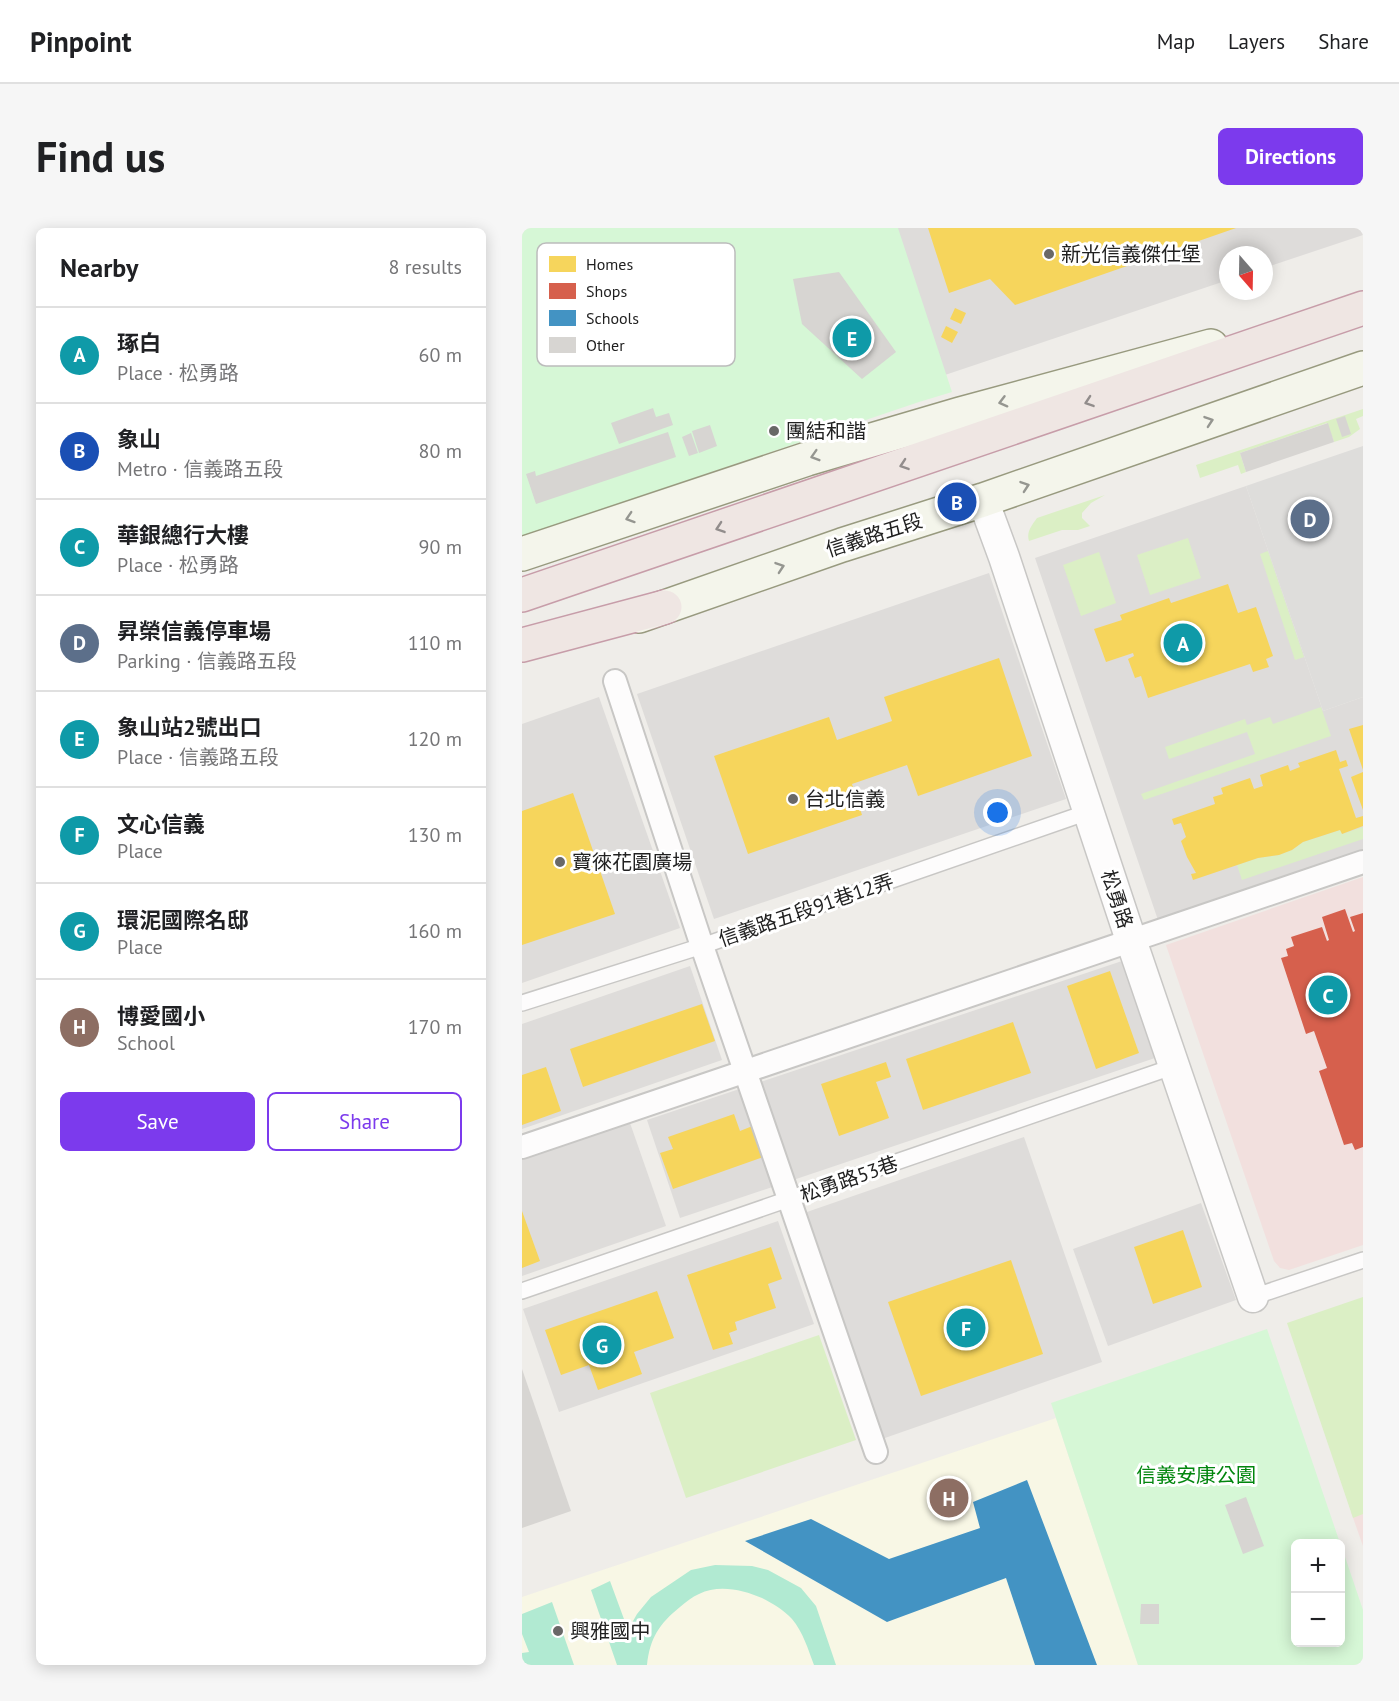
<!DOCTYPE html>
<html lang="en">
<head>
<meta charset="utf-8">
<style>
  body { margin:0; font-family:"PT Sans","Noto Sans TC",sans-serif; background:#f6f6f6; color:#202124 }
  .controls { position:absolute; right:18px; bottom:18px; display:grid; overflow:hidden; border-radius:9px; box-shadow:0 3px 15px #0003 }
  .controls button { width:54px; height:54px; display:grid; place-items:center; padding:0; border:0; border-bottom:2px solid #e0e0e0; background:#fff; color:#202124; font:30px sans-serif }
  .compass { position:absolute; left:697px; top:18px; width:54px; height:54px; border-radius:50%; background:#fff; box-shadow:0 3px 15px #0003; rotate:160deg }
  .you { position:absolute; left:476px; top:585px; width:21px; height:21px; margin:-15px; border:4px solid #fff; border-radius:50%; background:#1a73e8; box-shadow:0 0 0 9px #1a73e833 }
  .badge { display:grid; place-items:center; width:39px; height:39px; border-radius:50%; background:#7c3aed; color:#fff; font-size:20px; font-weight:700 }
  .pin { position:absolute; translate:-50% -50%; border:3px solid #fff; box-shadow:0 2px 6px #0006 }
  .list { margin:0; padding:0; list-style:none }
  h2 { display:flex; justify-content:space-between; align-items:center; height:78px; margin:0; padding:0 24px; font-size:26px }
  h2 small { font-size:20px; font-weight:400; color:#757577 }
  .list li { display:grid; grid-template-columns:39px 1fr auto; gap:18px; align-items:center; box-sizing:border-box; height:96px; padding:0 24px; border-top:2px solid #e0e0e0 }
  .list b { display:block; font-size:22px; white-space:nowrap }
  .list p { margin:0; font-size:20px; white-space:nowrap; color:#757577 }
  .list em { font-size:20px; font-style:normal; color:#757577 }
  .actions { display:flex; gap:12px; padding:18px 24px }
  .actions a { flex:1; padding:14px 0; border:2px solid #7c3aed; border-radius:9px; text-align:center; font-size:21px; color:#7c3aed }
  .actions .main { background:#7c3aed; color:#fff }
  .map { position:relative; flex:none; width:841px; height:1437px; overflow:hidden; border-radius:9px }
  header { display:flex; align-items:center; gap:36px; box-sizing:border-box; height:84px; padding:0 30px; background:#fff; border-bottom:2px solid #e0e0e0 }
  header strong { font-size:28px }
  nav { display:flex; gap:33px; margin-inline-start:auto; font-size:21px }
  .intro { display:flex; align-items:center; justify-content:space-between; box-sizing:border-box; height:144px; padding:0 36px }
  h1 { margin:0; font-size:42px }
  .button { padding:15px 27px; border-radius:9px; background:#7c3aed; color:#fff; font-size:21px; font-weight:700 }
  main { display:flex; gap:36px; padding:0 36px }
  aside { flex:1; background:#fff; border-radius:9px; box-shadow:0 3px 15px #0003 }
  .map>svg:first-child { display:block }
</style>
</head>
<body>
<header>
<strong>Pinpoint</strong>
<nav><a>Map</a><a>Layers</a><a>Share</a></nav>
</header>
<div class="intro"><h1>Find us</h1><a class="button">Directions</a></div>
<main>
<aside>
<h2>Nearby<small>8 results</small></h2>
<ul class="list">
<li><span class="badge" style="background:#0f9aa8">A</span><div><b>琢白</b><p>Place · 松勇路</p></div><em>60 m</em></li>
<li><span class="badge" style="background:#1a4fb4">B</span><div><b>象山</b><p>Metro · 信義路五段</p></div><em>80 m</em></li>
<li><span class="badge" style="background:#0f9aa8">C</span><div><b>華銀總行大樓</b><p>Place · 松勇路</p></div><em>90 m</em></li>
<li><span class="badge" style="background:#5c6f8a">D</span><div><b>昇榮信義停車場</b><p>Parking · 信義路五段</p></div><em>110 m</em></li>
<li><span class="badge" style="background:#0f9aa8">E</span><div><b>象山站2號出口</b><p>Place · 信義路五段</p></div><em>120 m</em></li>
<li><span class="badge" style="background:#0f9aa8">F</span><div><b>文心信義</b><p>Place</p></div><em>130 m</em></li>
<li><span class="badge" style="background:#0f9aa8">G</span><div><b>環泥國際名邸</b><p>Place</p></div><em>160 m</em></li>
<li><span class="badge" style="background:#8d6e63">H</span><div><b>博愛國小</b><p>School</p></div><em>170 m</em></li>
</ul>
<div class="actions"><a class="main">Save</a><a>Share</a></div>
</aside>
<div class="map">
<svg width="841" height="1437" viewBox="0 0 841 1437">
  <rect width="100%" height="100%" fill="#efede9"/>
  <!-- residential -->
  <g fill="#dedcda">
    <path d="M370,0H841V7L742,40V27H706V52L417,149Z"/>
    <path d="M724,258L801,483L841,469V628L638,698L513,330Z"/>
    <path d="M467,345L544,571L192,691L115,466Z"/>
    <path d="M77,469L158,700L0,755V496Z"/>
    <path d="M603,732L636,829L158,990L125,892Z"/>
    <path d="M168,738L200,832L0,901V796Z"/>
    <path d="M108,895L144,998L0,1048V932Z"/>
    <path d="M502,909L580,1134L360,1211L282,985Z"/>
    <path d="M679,975L714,1072L586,1118L551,1021Z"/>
    <path d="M256,993L292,1096L37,1184L1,1081Z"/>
  </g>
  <!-- commercial -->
  <g fill="#f2e0de">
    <path d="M841,649V1017L767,1042L758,1040L752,1033L644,717Z"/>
    <path d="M841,1280V1318L829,1284Z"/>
  </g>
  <!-- education -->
  <path fill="#f8f7e5" d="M534,1190L616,1437H0V1369Z"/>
  <!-- grass -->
  <g fill="#dbefc5">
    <path d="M841,181V188L834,191L838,201L827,209L812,214L805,195L718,225L724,244L719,246L716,237L678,250L674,237Z"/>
    <path d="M583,267L569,275L560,285V290L568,298L556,302H540L507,313C504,304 510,297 515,290Z"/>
    <path d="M666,310L679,350L628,367L615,327Z"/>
    <path d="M746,323L782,429L773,432L738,326Z"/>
    <path d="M577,324L594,375L559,388L541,337Z"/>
    <path d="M799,479L809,508L622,572L619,566L733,526L725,504L647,531L643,519L723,491L725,497L748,489L751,496Z"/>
    <path d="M841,599V611L720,652L715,637L736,630L757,627L770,622L781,614L818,602L820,606Z"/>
    <path d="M841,1069V1286L831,1290L765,1095Z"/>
    <path d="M297,1107L334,1212L164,1270L128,1165Z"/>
  </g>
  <!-- park -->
  <g fill="#d6f7d6">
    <path d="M0,0H376L430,164L397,174L0,308Z"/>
    <path d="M745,1101L818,1315L774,1316V1414H818L819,1317L841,1382V1437H616L529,1175Z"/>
  </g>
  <!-- pitch -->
  <g fill="#b1ead2">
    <path d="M193,1337L230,1338L246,1342L279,1360L294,1378L314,1437H292C286,1421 281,1404 270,1391C262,1382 250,1375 240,1370C221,1362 197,1356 177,1366C170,1369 164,1374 158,1379C137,1396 128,1410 125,1437H95L69,1362L88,1353L106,1402L115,1386L129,1369L169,1342Z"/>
    <path d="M30,1374L52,1437H0V1425L7,1424L0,1406V1386Z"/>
  </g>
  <!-- parking -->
  <path fill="#dedddb" d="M841,218V469L801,483L724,258Z"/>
  <!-- homes -->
  <g fill="#f6d55c">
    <path d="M406,0H714L493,77L468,51L427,65Z"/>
    <path d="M433,80L444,85L439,96L428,91Z"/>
    <path d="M424,98L436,104L430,115L419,109Z"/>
    <path d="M706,356L716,385L734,379L751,428L744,431L747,439L731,444L728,436L626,470L619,448L613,450L606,431L612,428L611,425L584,434L572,401L600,392L598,387L647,370L649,375Z"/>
    <path d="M477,430L510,528L396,568L385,537L330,556L340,587L226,626L192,528L307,489L315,512L370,493L362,469Z"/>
    <path d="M841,497V542L827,501Z"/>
    <path d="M814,522L818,534L824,532L826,538L817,541L834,590L841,588V598L820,606L818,602L781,614L770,622L757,627L736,630L671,652L669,646L674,645L665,629L659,613L664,609L659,595L652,597L650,591L693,576L691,569L701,566L699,560L728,550L732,561L741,558L738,547L766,537L768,543L778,539L776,535Z"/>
    <path d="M841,544V582L829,549Z"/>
    <path d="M51,565L93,686L0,717V583Z"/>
    <path d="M588,743L617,825L574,841L545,758Z"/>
    <path d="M180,776L193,813L61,859L48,821Z"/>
    <path d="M491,794L509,845L401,882L384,831Z"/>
    <path d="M364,834L369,849L354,854L367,890L317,908L299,856Z"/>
    <path d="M24,839L39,883L0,897V847Z"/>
    <path d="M212,886L218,903L233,897L244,928L151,961L138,925L151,921L146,909Z"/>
    <path d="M0,983L18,1033L0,1040Z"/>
    <path d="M661,1002L680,1059L631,1076L612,1019Z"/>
    <path d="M249,1019L260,1051L246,1056L254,1080L213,1094L215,1102L207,1105L211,1116L191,1122L165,1047Z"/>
    <path d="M489,1032L521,1126L399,1168L366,1074Z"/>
    <path d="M135,1063L152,1110L112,1124L120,1146L76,1162L67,1137L39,1147L23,1102Z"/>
  </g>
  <!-- shops -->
  <path fill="#d6604d" d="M823,681L831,704L833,703L828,689L841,685V919L833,922L830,915L822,917L797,843L805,840L792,803L784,806L759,730L766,728L764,721L772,718L769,709L800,699L805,713L807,712L800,689Z"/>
  <!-- schools -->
  <path fill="#4393c3" d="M505,1252L575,1437H513L484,1350L365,1394L223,1313L289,1291L367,1331L458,1300L451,1274Z"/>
  <!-- building -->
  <g fill="#d7d5d2">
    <path d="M317,44L374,124L340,151L280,96L271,51Z"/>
    <path d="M131,180L134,189L147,185L151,197L97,216L89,195Z"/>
    <path d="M823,188L829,206L820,209L814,191Z"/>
    <path d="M806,195L812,214L724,244L718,225Z"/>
    <path d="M188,197L195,218L177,225L170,203Z"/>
    <path d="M146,204L154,229L14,276L4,246L13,243L14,248Z"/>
    <path d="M169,205L176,225L167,228L160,209Z"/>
    <path d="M0,1141L49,1283L0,1300Z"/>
    <path d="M724,1269L742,1318L721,1326L703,1277Z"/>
    <path d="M619,1376H637V1396H618Z"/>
  </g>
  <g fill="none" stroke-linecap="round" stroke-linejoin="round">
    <!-- service casing -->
    <g stroke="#c8c7c5" stroke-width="18">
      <g id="service">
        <path d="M0,775L180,718L566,584"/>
        <path d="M0,1063L653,838"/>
        <path d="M731,1069L841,1032"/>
      </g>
    </g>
    <!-- pedestrian casing -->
    <g stroke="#c8c7c5" stroke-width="26">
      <g id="pedestrian">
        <path d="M93,453L180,718L354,1224"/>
        <path d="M0,919L841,634"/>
      </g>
    </g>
    <!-- minor casing -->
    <g stroke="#c8c7c5" stroke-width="33">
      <path id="minor" d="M461,272L482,329L609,712L731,1069"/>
    </g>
    <!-- secondary casing -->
    <g stroke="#989a7f" stroke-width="36">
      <g id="secondary">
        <path d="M0,326L285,231L438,186L689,118"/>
        <path d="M117,388L320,317L461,272L841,140"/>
      </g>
    </g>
    <!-- trunk casing -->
    <g stroke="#c79da9" stroke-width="36">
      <g id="trunk">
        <path d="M0,367L841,80"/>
        <path d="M0,417L143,379"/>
      </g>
    </g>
    <!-- service -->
    <use href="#service" stroke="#fdfcfc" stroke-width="15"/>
    <!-- pedestrian -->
    <use href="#pedestrian" stroke="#fdfcfc" stroke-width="22"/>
    <!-- minor -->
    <use href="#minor" stroke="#fdfcfc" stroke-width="30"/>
    <!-- secondary -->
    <use href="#secondary" stroke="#f4f5eb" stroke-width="33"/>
    <!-- trunk -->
    <use href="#trunk" stroke="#efe6e3" stroke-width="33"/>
  </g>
  <!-- one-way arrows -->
  <defs><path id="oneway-chevron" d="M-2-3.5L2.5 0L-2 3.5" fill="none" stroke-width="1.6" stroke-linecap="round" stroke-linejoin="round" transform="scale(1.5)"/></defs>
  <g stroke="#959690">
    <use href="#oneway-chevron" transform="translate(481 174) rotate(165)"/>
    <use href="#oneway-chevron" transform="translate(687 193) rotate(-19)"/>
    <use href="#oneway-chevron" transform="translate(293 228) rotate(163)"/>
    <use href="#oneway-chevron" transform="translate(503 258) rotate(-19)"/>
    <use href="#oneway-chevron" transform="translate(108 290) rotate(162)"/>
    <use href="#oneway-chevron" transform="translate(258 339) rotate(-19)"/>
  </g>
  <g stroke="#928d8c">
    <use href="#oneway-chevron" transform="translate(567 174) rotate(161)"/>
    <use href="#oneway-chevron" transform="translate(382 237) rotate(161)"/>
    <use href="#oneway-chevron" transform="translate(198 300) rotate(161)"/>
  </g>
  <!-- markers -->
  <g fill="#696867" stroke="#fff" stroke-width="2">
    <circle cx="527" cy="26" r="6"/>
    <circle cx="252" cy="203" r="6"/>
    <circle cx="271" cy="571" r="6"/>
    <circle cx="38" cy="634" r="6"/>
    <circle cx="36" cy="1403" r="6"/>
  </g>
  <g text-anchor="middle" stroke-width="6" stroke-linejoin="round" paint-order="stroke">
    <!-- poi labels -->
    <g font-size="20" fill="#212121" stroke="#fff" text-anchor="start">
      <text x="539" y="33">新光信義傑仕堡</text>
      <text x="264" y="210">團結和諧</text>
      <text x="283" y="578">台北信義</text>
      <text x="50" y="641">寶徠花園廣場</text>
      <text x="48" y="1410">興雅國中</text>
    </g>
    <!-- street labels -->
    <g font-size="20" fill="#212121" stroke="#fff">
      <text transform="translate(352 307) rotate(-18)" y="7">信義路五段</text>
      <text transform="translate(595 671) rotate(72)" y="7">松勇路</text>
      <text transform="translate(284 682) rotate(-19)" y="7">信義路五段91巷12弄</text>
      <text transform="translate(327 951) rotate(-19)" y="7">松勇路53巷</text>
    </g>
    <!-- park labels -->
    <g font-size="20" fill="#02860e" stroke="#fff">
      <text x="674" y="1254">信義安康公園</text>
    </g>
  </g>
  <!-- legend -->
  <rect x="15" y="15" width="198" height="123" rx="9" fill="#fff" stroke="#bcbcbc" stroke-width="1.5"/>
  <rect x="27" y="28" width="27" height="16" fill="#f6d55c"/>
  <rect x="27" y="55" width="27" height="16" fill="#d6604d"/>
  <rect x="27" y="82" width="27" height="16" fill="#4393c3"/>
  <rect x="27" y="109" width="27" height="16" fill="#d7d5d2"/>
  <g font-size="16" fill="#212121">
    <text x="64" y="42">Homes</text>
    <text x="64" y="69">Shops</text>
    <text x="64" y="96">Schools</text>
    <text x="64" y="123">Other</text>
  </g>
</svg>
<div class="controls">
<button>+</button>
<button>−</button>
</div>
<svg class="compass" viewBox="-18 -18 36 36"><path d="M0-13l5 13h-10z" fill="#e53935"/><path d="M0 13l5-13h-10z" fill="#757577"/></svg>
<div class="you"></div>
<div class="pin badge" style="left:661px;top:415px;background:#0f9aa8">A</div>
<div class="pin badge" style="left:435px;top:274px;background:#1a4fb4">B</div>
<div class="pin badge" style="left:806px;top:767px;background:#0f9aa8">C</div>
<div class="pin badge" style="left:788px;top:291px;background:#5c6f8a">D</div>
<div class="pin badge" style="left:330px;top:110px;background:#0f9aa8">E</div>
<div class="pin badge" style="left:444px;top:1100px;background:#0f9aa8">F</div>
<div class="pin badge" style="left:80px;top:1117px;background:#0f9aa8">G</div>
<div class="pin badge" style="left:427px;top:1270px;background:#8d6e63">H</div>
</div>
</main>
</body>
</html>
